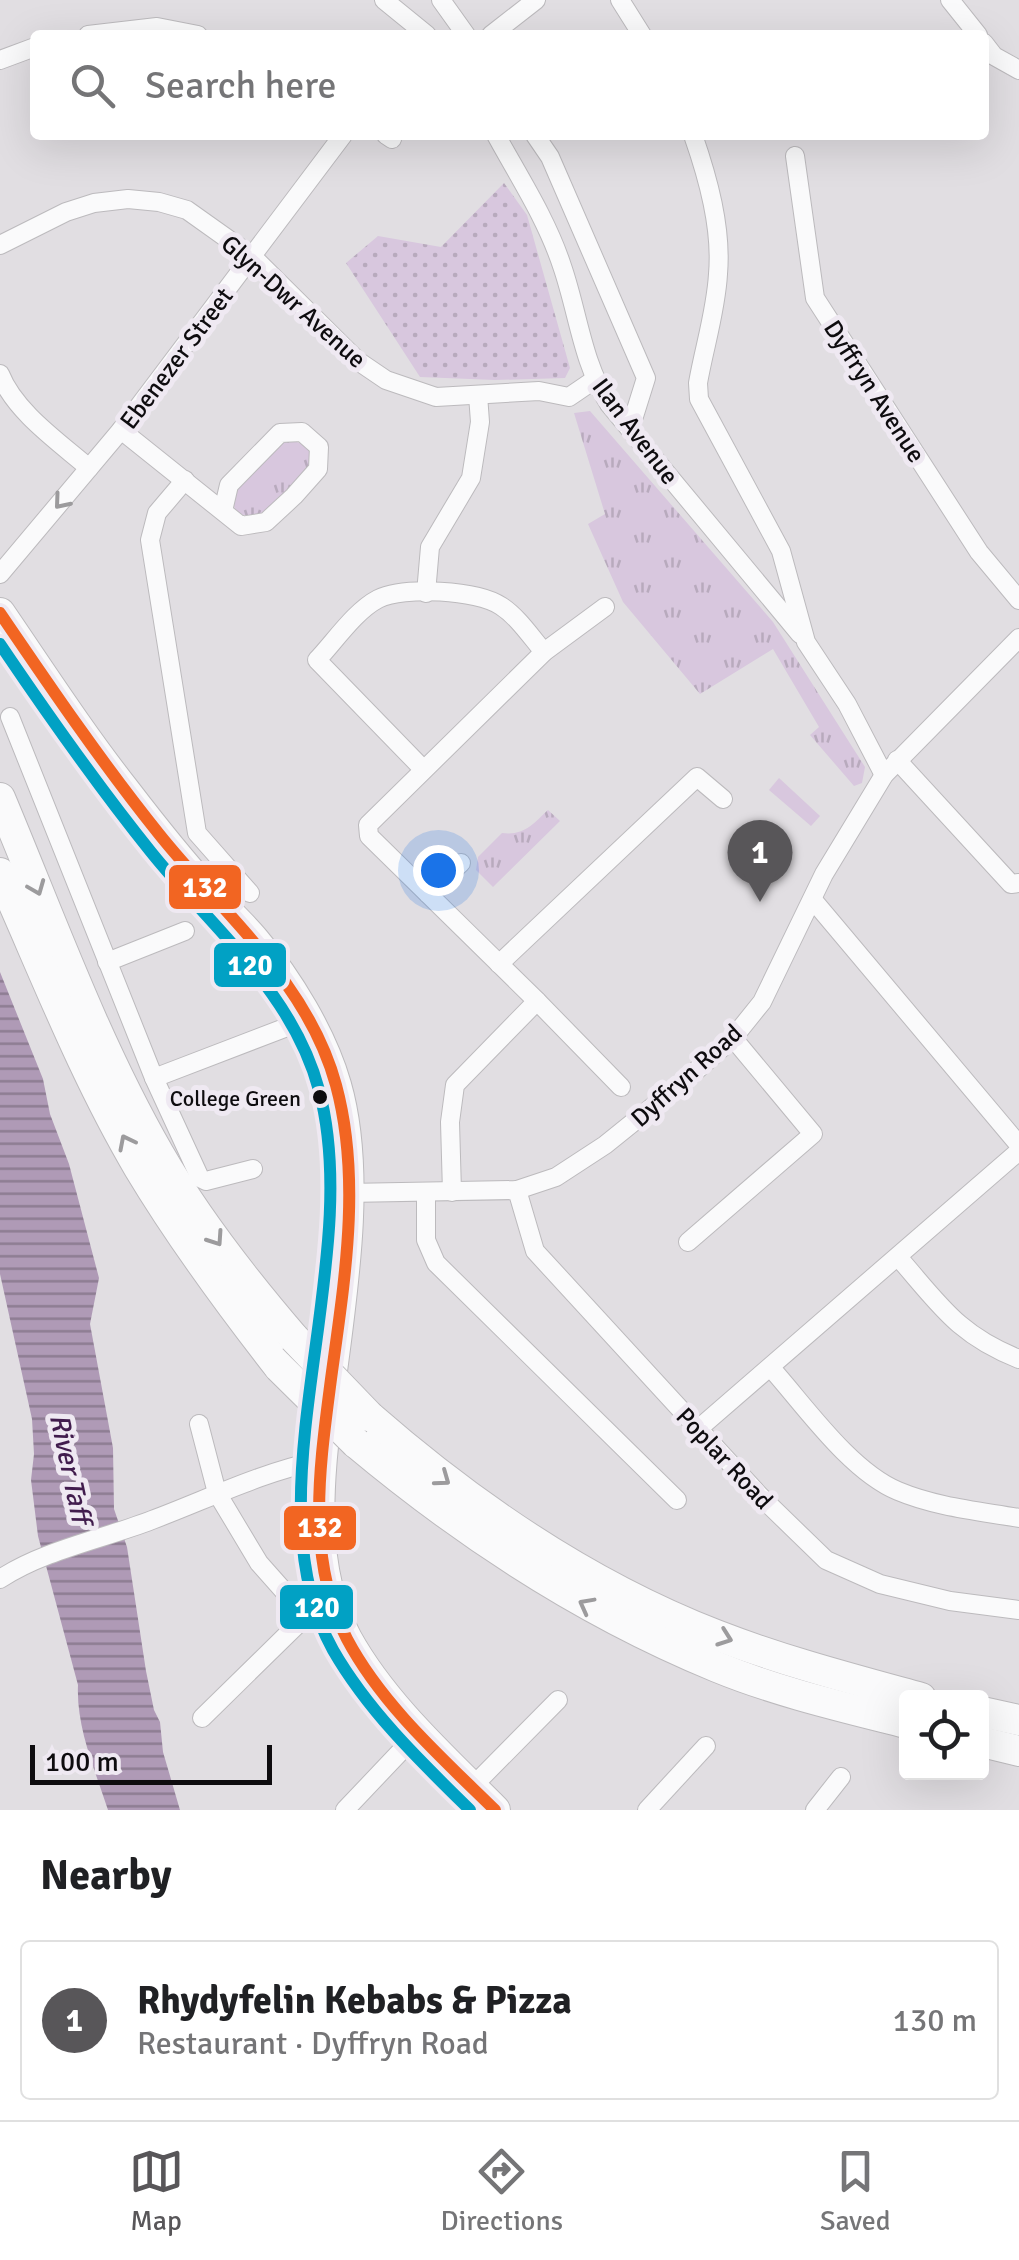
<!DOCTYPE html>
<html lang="en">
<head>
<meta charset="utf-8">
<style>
  body { margin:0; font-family:Signika,sans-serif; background:#f2f2f2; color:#202124 }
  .controls { position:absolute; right:30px; bottom:30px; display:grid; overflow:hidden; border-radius:10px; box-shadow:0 10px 40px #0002 }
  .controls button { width:90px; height:90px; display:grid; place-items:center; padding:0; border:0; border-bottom:2px solid #e0e0e0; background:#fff; color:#202124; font:50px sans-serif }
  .scale { position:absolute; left:30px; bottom:25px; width:242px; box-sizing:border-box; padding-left:10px; border:5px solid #0e0c0f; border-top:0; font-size:28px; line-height:35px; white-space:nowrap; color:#0e0c0f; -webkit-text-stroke:8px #efe9f2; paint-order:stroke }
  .you { position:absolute; left:438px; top:870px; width:35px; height:35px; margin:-25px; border:8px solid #fff; border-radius:50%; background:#1a73e8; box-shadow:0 0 0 15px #1a73e833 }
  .badge { display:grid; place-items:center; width:65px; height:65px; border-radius:50%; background:#585659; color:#fff; font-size:32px; font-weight:700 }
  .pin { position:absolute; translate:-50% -82px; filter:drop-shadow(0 2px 5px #0008) }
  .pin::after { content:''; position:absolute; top:52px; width:35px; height:30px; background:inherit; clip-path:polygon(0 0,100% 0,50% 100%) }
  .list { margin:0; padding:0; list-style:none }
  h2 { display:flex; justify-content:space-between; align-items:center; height:130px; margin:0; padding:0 40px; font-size:42px }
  h2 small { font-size:32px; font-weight:400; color:#757577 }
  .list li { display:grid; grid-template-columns:65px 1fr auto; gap:30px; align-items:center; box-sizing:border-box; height:160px; margin:0 20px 20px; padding:0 20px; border:2px solid #e0e0e0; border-radius:10px }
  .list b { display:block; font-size:38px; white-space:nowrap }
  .list p { margin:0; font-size:32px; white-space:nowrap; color:#757577 }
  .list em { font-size:32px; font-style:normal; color:#757577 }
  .icon { flex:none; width:55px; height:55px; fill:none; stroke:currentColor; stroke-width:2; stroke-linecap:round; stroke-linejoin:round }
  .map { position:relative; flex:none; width:1019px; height:1810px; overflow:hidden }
  .search { position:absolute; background:#fff; box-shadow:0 10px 40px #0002; left:30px; right:30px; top:30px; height:110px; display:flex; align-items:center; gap:25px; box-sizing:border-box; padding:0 35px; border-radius:10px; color:#757577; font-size:38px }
  .sheet { height:310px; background:#fff }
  nav { display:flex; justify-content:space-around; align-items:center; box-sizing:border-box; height:140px; border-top:2px solid #e0e0e0; background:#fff; font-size:28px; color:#757577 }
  nav a { display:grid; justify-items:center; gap:5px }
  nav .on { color:#585659 }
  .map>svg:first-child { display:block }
</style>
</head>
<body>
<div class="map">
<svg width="1019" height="1810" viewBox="0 0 1019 1810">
  <defs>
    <pattern id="grass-tufts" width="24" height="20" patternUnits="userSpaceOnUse" patternTransform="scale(2.5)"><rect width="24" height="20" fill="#d8c7de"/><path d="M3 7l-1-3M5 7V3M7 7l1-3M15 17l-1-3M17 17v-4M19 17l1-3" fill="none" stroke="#b8aabd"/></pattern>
    <pattern id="garden-dots" width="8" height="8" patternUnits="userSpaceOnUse" patternTransform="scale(2.5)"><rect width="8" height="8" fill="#d8c7de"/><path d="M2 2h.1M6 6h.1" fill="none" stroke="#b8aabd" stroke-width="1.8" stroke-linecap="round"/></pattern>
    <pattern id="water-rules" width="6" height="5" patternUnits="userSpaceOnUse" patternTransform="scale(2.5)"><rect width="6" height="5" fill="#af9ab6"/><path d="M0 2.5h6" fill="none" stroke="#8d7c92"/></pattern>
  </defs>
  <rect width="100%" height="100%" fill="#e1dee2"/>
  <!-- grass -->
  <g fill="url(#grass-tufts)">
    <path d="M590,411L773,622L865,767L862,783L854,786L810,735L819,727L773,649L700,694L623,602L588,524L605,514L574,413Z"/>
    <path d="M291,440L305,445L312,453C311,481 266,529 236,512L232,500C242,477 267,447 291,440Z"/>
    <path d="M548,810L560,821L493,887L476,870L478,857L502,833C524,836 533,824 548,810Z"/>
  </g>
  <!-- garden -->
  <path fill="url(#garden-dots)" d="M504,183L527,215L570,368L565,378L495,380L420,377L346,263L378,236L441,247Z"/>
  <!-- pitch -->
  <path fill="#d8c7de" d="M779,778L820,816L811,826L769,790Z"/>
  <!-- water -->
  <path fill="url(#water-rules)" d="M0,972L43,1079L50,1114L69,1164L99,1278L90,1324L113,1448L114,1509L127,1547L146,1671L154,1710L160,1722L163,1752L180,1810H108C95,1770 76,1727 78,1685L38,1536L31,1480L34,1454L32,1419L0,1274Z"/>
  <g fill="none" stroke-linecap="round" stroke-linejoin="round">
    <!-- minor casing -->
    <g stroke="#bcbabd" stroke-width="20">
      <g id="minor">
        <path d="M384,0L427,35"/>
        <path d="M441,0L466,35"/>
        <path d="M620,0L642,35"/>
        <path d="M950,0L978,35"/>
        <path d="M88,35L157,27L198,35"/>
        <path d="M491,35L536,0"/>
        <path d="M984,43L994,56L1019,70"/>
        <path d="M0,60L35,47"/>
        <path d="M386,135L392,139"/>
        <path d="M496,135C519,177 547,220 562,266C578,312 582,362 609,404L800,634"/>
        <path d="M535,135L550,157L646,378L630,429"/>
        <path d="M693,135C708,178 722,228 718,274C716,311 704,348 698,383L699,399L781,551L806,642L847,704L884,775"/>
        <path d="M795,156L815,298L979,552L1019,600"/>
        <path d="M0,245L66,212L94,203L128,199L159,202L187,210L253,257L358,361L386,380L436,397L539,391L569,397L594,380"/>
        <path d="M0,374C15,412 59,442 89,468"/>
        <path d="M121,430L241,526L266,522L294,496L318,469L319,447L302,432L280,433L229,485L223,511"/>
        <path d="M185,480L157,513L150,540L197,833L250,893"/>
        <path d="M0,574L121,430L343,135"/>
        <path d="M426,593L430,547L471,478L480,422L478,395"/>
        <path d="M10,717L154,1078L200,1178L206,1181L253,1169"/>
        <path d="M897,760L1011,884L1019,883"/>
        <path d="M422,768L317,660C335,641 355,611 378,599C404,586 477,590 501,606C518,617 531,637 544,652"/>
        <path d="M428,894L461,863"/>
        <path d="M813,900L1019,1145"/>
        <path d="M107,962L185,931"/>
        <path d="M499,964L697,777L723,799"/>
        <path d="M537,1001L621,1087"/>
        <path d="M154,1078L308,1019"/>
        <path d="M517,1190L535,1251L760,1496L826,1560L880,1584L950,1601L1019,1610"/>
        <path d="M452,1192L450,1122L455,1085L537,1001L369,836L368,825L544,652L605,607"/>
        <path d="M347,1193L517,1190L556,1177L605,1145L682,1083L733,1038L762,1002L824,874L884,775L1019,638"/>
        <path d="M426,1193V1240L436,1263L677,1500"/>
        <path d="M688,1242L813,1134L733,1038"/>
        <path d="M898,1257C940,1305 958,1335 1019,1359"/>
        <path d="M771,1368C805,1406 850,1471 898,1491C936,1507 979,1511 1019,1518"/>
        <path d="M199,1424L217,1493L259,1563L306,1616L202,1718"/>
        <path d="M697,1430L1019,1151"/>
        <path d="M0,1579C44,1550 103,1539 152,1520C208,1499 262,1472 321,1460"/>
        <path d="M472,1787L558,1700"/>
        <path d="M345,1810L419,1732"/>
        <path d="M647,1810L706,1746"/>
        <path d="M815,1810L841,1777"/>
      </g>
    </g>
    <!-- primary casing -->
    <g stroke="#bcbabd" stroke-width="32">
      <path id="primary" d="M0,613C41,673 81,735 126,792C152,826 179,860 208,892C223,908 240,923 255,941C288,980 322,1036 336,1085C363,1178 340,1306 328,1401C319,1478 308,1567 347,1639C383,1704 443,1758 495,1810"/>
    </g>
    <!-- trunk casing -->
    <g stroke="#bcbabd" stroke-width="32">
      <g id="trunk">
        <path d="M0,798C50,917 94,1041 159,1154C197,1220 245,1281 294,1338"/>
        <path d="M0,873C44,971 84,1075 139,1168C181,1238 229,1303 279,1367"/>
        <path d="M369,1416C473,1507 587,1585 716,1635C783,1661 852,1679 921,1698"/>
        <path d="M356,1443C466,1535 583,1612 717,1667C778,1692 843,1707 906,1723"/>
        <path d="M982,1712L1019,1720"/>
        <path d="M982,1742L1019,1751"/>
      </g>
    </g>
    <!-- minor -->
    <use href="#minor" stroke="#fafafb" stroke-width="18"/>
    <!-- primary -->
    <use href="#primary" stroke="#fafafb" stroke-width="30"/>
    <!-- trunk -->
    <use href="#trunk" stroke="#fafafb" stroke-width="30"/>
    <!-- trunk-bridge casing -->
    <g stroke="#bcbabd" stroke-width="32" stroke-linecap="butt">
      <g id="trunk-bridge">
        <path d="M294,1338L369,1416"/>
        <path d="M279,1367L356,1443"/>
      </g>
    </g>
    <!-- trunk-bridge -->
    <use href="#trunk-bridge" stroke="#fafafb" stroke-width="30"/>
    <!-- bus-1 casing -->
    <g stroke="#efe9f2" stroke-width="20">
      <path id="bus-1" d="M0,613C51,688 102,763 159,834C223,914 308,982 336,1085C362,1181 344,1283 331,1379C320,1464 305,1559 347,1639C382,1705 442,1758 495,1810"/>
    </g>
    <!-- bus-2 casing -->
    <g stroke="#efe9f2" stroke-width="20">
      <path id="bus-2" d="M0,644C48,715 97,785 151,852C212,928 293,992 319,1090C366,1265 247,1496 333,1650C368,1711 420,1761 470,1810"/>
    </g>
    <!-- bus-1 -->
    <use href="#bus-1" stroke="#f26522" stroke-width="12"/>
    <!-- bus-2 -->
    <use href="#bus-2" stroke="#01a1c4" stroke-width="12"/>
  </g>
  <!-- one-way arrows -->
  <defs><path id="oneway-chevron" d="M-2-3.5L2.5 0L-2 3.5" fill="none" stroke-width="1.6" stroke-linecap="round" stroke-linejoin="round" transform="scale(2.5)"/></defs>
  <g stroke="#9c9b9d">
    <use href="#oneway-chevron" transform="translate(61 502) rotate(130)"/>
    <use href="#oneway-chevron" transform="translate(37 888) rotate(68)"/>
    <use href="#oneway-chevron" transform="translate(126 1142) rotate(-117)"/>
    <use href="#oneway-chevron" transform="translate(216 1239) rotate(56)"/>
    <use href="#oneway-chevron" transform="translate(443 1479) rotate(36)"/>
    <use href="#oneway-chevron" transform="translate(586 1605) rotate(-152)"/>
    <use href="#oneway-chevron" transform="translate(725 1638) rotate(20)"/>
  </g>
  <!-- markers -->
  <circle fill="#0e0c0f" stroke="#efe9f2" stroke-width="4" cx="320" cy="1097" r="9"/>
  <g text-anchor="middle" stroke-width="10" stroke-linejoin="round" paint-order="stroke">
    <!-- bus labels -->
    <g font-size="22" fill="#0e0c0f" stroke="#efe9f2" text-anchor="end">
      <text x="301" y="1106">College Green</text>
    </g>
    <!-- street labels -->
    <g font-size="25" fill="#0e0c0f" stroke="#efe9f2">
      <text transform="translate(294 301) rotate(42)" y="9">Glyn-Dwr Avenue</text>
      <text transform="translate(176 358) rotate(-53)" y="9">Ebenezer Street</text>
      <text transform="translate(875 391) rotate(57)" y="9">Dyffryn Avenue</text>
      <text transform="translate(636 431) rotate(53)" y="9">Ilan Avenue</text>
      <text transform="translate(686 1075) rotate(-42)" y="9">Dyffryn Road</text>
      <text transform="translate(725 1458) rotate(47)" y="9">Poplar Road</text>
    </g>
    <!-- water labels -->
    <g font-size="28" font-style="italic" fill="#411c4d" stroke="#efe9f2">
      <text transform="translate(71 1468) rotate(78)" y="10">River Taff</text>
    </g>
  </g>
  <g stroke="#efe9f2" stroke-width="4">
    <rect x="167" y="863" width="76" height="48" rx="10" fill="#f26522"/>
    <rect x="212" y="941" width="76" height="48" rx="10" fill="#01a1c4"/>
    <rect x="282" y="1504" width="76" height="48" rx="10" fill="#f26522"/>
    <rect x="278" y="1583" width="77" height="48" rx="10" fill="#01a1c4"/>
  </g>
  <g font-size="28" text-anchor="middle" font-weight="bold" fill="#fff">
    <text x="205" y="897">132</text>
    <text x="250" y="975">120</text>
    <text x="320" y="1537">132</text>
    <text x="317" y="1617">120</text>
  </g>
</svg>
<div class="controls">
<button><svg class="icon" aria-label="locate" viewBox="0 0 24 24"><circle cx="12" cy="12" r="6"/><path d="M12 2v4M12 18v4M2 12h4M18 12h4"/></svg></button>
</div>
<div class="scale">100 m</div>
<div class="you"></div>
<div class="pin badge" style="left:760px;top:902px">1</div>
<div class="search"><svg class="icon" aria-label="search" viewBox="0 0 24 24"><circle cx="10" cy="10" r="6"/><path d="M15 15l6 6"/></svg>Search here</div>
</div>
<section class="sheet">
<h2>Nearby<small></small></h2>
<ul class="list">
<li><span class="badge">1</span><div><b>Rhydyfelin Kebabs &amp; Pizza</b><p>Restaurant · Dyffryn Road</p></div><em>130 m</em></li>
</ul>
</section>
<nav>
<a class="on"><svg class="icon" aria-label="map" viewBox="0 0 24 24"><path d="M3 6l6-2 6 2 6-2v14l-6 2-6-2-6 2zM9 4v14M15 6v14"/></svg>Map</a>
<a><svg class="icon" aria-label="directions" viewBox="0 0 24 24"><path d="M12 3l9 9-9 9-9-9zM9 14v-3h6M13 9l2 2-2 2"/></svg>Directions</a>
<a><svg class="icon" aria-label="saved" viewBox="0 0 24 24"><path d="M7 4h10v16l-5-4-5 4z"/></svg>Saved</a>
</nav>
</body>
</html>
